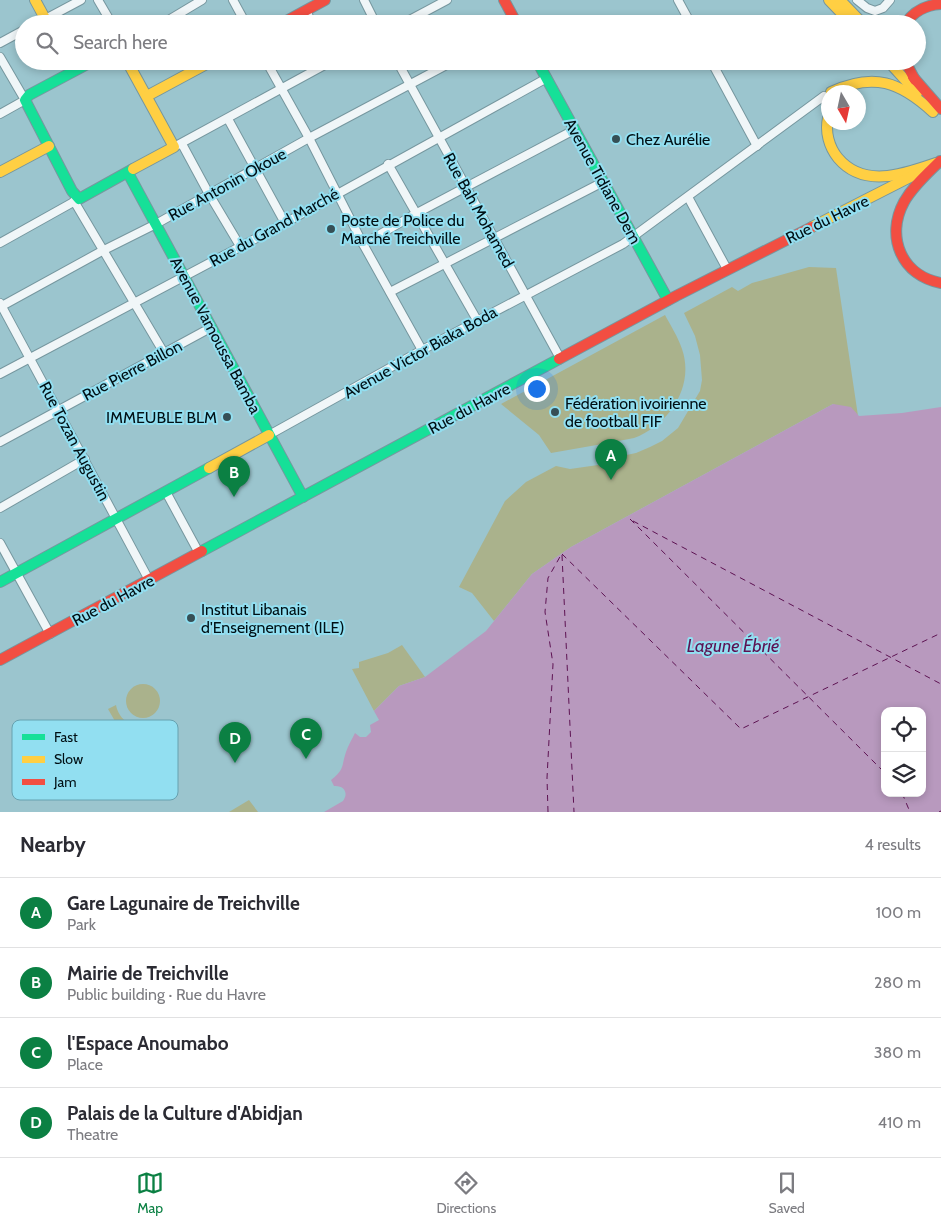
<!DOCTYPE html>
<html lang="en">
<head>
<meta charset="utf-8">
<style>
  body { margin:0; font-family:Cabin,sans-serif; background:#f2f2f3; color:#2b2b33 }
  .controls { position:absolute; right:15px; bottom:15px; display:grid; overflow:hidden; border-radius:10px; box-shadow:0 2px 8px #0003 }
  .controls button { width:45px; height:45px; display:grid; place-items:center; padding:0; border:0; border-bottom:1px solid #e1e1e2; background:#fff; color:#2b2b33; font:25px sans-serif }
  .compass { position:absolute; left:821px; top:85px; width:45px; height:45px; border-radius:50%; background:#fff; box-shadow:0 2px 8px #0003; rotate:171deg }
  .you { position:absolute; left:536px; top:388px; width:18px; height:18px; margin:-12px; border:4px solid #fff; border-radius:50%; background:#1a73e8; box-shadow:0 0 0 8px #1a73e833 }
  .badge { display:grid; place-items:center; width:32px; height:32px; border-radius:50%; background:#0b8043; color:#fff; font-size:16px; font-weight:700 }
  .pin { position:absolute; translate:-50% -41px; filter:drop-shadow(0 1px 2px #0008) }
  .pin::after { content:''; position:absolute; top:26px; width:18px; height:15px; background:inherit; clip-path:polygon(0 0,100% 0,50% 100%) }
  .list { margin:0; padding:0; list-style:none }
  h2 { display:flex; justify-content:space-between; align-items:center; height:65px; margin:0; padding:0 20px; font-size:21px }
  h2 small { font-size:16px; font-weight:400; color:#7c7c81 }
  .list li { display:grid; grid-template-columns:32px 1fr auto; gap:15px; align-items:center; box-sizing:border-box; height:70px; padding:0 20px; border-top:1px solid #e1e1e2 }
  .list b { display:block; font-size:19px; white-space:nowrap }
  .list p { margin:0; font-size:16px; white-space:nowrap; color:#7c7c81 }
  .list em { font-size:16px; font-style:normal; color:#7c7c81 }
  .icon { flex:none; width:28px; height:28px; fill:none; stroke:currentColor; stroke-width:2; stroke-linecap:round; stroke-linejoin:round }
  .map { position:relative; flex:none; width:941px; height:812px; overflow:hidden }
  .search { position:absolute; background:#fff; box-shadow:0 2px 8px #0003; left:15px; right:15px; top:15px; height:55px; display:flex; align-items:center; gap:12px; box-sizing:border-box; padding:0 18px; border-radius:28px; color:#7c7c81; font-size:19px }
  .sheet { height:345px; background:#fff }
  nav { display:flex; justify-content:space-around; align-items:center; box-sizing:border-box; height:70px; border-top:1px solid #e1e1e2; background:#fff; font-size:14px; color:#7c7c81 }
  nav a { display:grid; justify-items:center; gap:2px }
  nav .on { color:#0b8043 }
  .map>svg:first-child { display:block }
</style>
</head>
<body>
<div class="map">
<svg width="941" height="812" viewBox="0 0 941 812">
  <rect width="100%" height="100%" fill="#9bc5ce"/>
  <!-- green -->
  <g fill="#aab28c">
    <path d="M809,267L836,268L858,416L833,404L571,547L532,574L494,621L472,593L459,587L505,501L526,482L556,466L570,469L605,464L612,458L636,453L650,447L662,441L678,428L700,391L702,380L700,355L695,336L684,313L732,287L738,291L752,283Z"/>
    <path d="M665,315C671,326 678,337 682,349C695,386 669,425 634,438C626,440 616,441 608,443C589,446 570,450 551,453L539,435L501,404Z"/>
    <path d="M402,645L425,677L399,686L374,711L352,669L359,668V662L388,653Z"/>
    <circle cx="143" cy="701" r="17"/>
    <path d="M116,705C119,721 133,728 149,729L153,737L131,749L108,709Z"/>
    <path d="M249,800L258,812H229Z"/>
  </g>
  <!-- water -->
  <path fill="#b899be" fill-rule="evenodd" d="M833,404L851,407L859,416L902,413L941,407V812H324L343,801C349,793 344,785 334,786L331,780C345,769 341,767 346,752C348,746 352,739 355,733L360,737H366L371,732L370,725L379,720L374,711L399,686L425,677L486,631L532,574L571,547ZM885,711H922V793H885Z"/>
  <g fill="none" stroke-linecap="round" stroke-linejoin="round">
    <!-- ferry -->
    <g stroke="#5d1252" stroke-width="1" stroke-dasharray="6 5" stroke-linecap="butt">
      <path d="M630,519L885,773"/>
      <path d="M633,521L941,684"/>
      <path d="M562,554L741,729L941,633"/>
      <path d="M562,555L574,812"/>
      <path d="M902,793L910,812"/>
      <path d="M548,812L547,778L553,664L545,612L548,578L561,555"/>
      <path d="M939,812L941,811"/>
    </g>
    <!-- street casing -->
    <g stroke="#76979f" stroke-width="10">
      <g id="street">
        <path d="M98,0L112,24"/>
        <path d="M233,0L246,24"/>
        <path d="M364,0L376,24"/>
        <path d="M678,0L691,24"/>
        <path d="M857,0L867,8L875,11L883,8L890,0"/>
        <path d="M306,10L312,24"/>
        <path d="M36,24L81,0"/>
        <path d="M162,24L202,0"/>
        <path d="M402,24L447,0"/>
        <path d="M0,43L24,30"/>
        <path d="M0,57L25,100L0,114"/>
        <path d="M266,61L309,138L363,244L422,350"/>
        <path d="M397,61L560,358"/>
        <path d="M711,61L757,146"/>
        <path d="M228,119L285,223"/>
        <path d="M182,144L209,194L240,246"/>
        <path d="M174,147L332,61"/>
        <path d="M388,164L477,320"/>
        <path d="M688,197L727,269"/>
        <path d="M74,201L164,353"/>
        <path d="M0,243L77,200"/>
        <path d="M363,244L417,213L574,130"/>
        <path d="M390,292L603,182"/>
        <path d="M0,303L149,580"/>
        <path d="M0,307L102,251L156,224L309,138L454,61"/>
        <path d="M0,374L285,223L547,78"/>
        <path d="M269,435L422,350L623,244L824,96"/>
        <path d="M0,442L212,327"/>
        <path d="M166,492L199,553"/>
        <path d="M0,508L85,459"/>
        <path d="M0,543L50,634"/>
      </g>
    </g>
    <!-- fast casing -->
    <g stroke="#76979f" stroke-width="12">
      <g id="fast">
        <path d="M93,61L29,95L25,100L72,191L79,199L133,169"/>
        <path d="M537,61L668,300"/>
        <path d="M128,173L303,497"/>
        <path d="M202,551L559,359"/>
        <path d="M0,582L209,468"/>
      </g>
    </g>
    <!-- slow casing -->
    <g stroke="#76979f" stroke-width="12">
      <g id="slow">
        <path d="M35,0L48,24"/>
        <path d="M829,0L852,24"/>
        <path d="M840,0L863,24"/>
        <path d="M127,61L174,147L133,169"/>
        <path d="M888,61L917,93"/>
        <path d="M831,92C874,72 900,82 933,112"/>
        <path d="M147,96L212,61"/>
        <path d="M828,118C825,132 829,147 838,158C864,189 904,174 936,163"/>
        <path d="M0,172L49,146"/>
        <path d="M812,227L920,172"/>
        <path d="M209,468L269,435"/>
      </g>
    </g>
    <!-- jam casing -->
    <g stroke="#76979f" stroke-width="12">
      <g id="jam">
        <path d="M504,0L517,24"/>
        <path d="M281,24L325,0"/>
        <path d="M905,24C914,11 925,5 941,4"/>
        <path d="M905,61L915,80"/>
        <path d="M913,77L941,109"/>
        <path d="M940,161C927,174 913,186 904,202C885,237 902,276 941,283"/>
        <path d="M559,359L676,296L812,227"/>
        <path d="M0,660L202,551"/>
      </g>
    </g>
    <!-- street -->
    <use href="#street" stroke="#f0f6f8" stroke-width="8"/>
    <!-- fast -->
    <use href="#fast" stroke="#16e098" stroke-width="10"/>
    <!-- slow -->
    <use href="#slow" stroke="#ffcf43" stroke-width="10"/>
    <!-- jam -->
    <use href="#jam" stroke="#f24e42" stroke-width="10"/>
  </g>
  <!-- markers -->
  <g fill="#364f55" stroke="#92dff1" stroke-width="2">
    <circle cx="616" cy="139" r="5"/>
    <circle cx="331" cy="229" r="5"/>
    <circle cx="555" cy="412" r="5"/>
    <circle cx="227" cy="417" r="5"/>
    <circle cx="191" cy="618" r="5"/>
  </g>
  <g text-anchor="middle" stroke-width="4" stroke-linejoin="round" paint-order="stroke">
    <!-- poi labels -->
    <g font-size="16" fill="#000f14" stroke="#92dff1" text-anchor="start">
      <text x="626" y="145">Chez Aurélie</text>
      <text x="341" y="226">Poste de Police du<tspan x="341" dy="18">Marché Treichville</tspan></text>
      <text x="565" y="409">Fédération ivoirienne<tspan x="565" dy="18">de football FIF</tspan></text>
      <text x="217" y="423" text-anchor="end">IMMEUBLE BLM</text>
      <text x="201" y="615">Institut Libanais<tspan x="201" dy="18">d'Enseignement (ILE)</tspan></text>
    </g>
    <!-- street labels -->
    <g font-size="16" fill="#000f14" stroke="#92dff1">
      <text transform="translate(603 181) rotate(61)" y="6">Avenue Tidiane Dem</text>
      <text transform="translate(227 184) rotate(-29)" y="6">Rue Antonin Okoue</text>
      <text transform="translate(479 210) rotate(61)" y="6">Rue Bah Mohamed</text>
      <text transform="translate(827 219) rotate(-26)" y="6">Rue du Havre</text>
      <text transform="translate(274 227) rotate(-29)" y="6">Rue du Grand Marché</text>
      <text transform="translate(216 335) rotate(62)" y="6">Avenue Vamoussa Bamba</text>
      <text transform="translate(420 352) rotate(-29)" y="6">Avenue Victor Biaka Boda</text>
      <text transform="translate(132 370) rotate(-28)" y="6">Rue Pierre Billon</text>
      <text transform="translate(469 408) rotate(-28)" y="6">Rue du Havre</text>
      <text transform="translate(75 441) rotate(62)" y="6">Rue Tozan Augustin</text>
      <text transform="translate(113 600) rotate(-28)" y="6">Rue du Havre</text>
    </g>
    <!-- water labels -->
    <g font-size="18" font-style="italic" fill="#5d1252" stroke="#92dff1">
      <text x="733" y="652">Lagune Ébrié</text>
    </g>
  </g>
  <!-- legend -->
  <rect x="12" y="720" width="166" height="80" rx="8" fill="#92dff1" stroke="#66a1af" stroke-width="1"/>
  <rect x="22" y="734" width="23" height="6" fill="#16e098"/>
  <rect x="22" y="756" width="23" height="7" fill="#ffcf43"/>
  <rect x="22" y="779" width="23" height="6" fill="#f24e42"/>
  <g font-size="14" fill="#000f14">
    <text x="54" y="742">Fast</text>
    <text x="54" y="764">Slow</text>
    <text x="54" y="787">Jam</text>
  </g>
</svg>
<div class="controls">
<button><svg class="icon" aria-label="locate" viewBox="0 0 24 24"><circle cx="12" cy="12" r="6"/><path d="M12 2v4M12 18v4M2 12h4M18 12h4"/></svg></button>
<button><svg class="icon" aria-label="layers" viewBox="0 0 24 24"><path d="M12 4l9 5-9 5-9-5zM3 14l9 5 9-5"/></svg></button>
</div>
<svg class="compass" viewBox="-18 -18 36 36"><path d="M0-13l5 13h-10z" fill="#e53935"/><path d="M0 13l5-13h-10z" fill="#7c7c81"/></svg>
<div class="you"></div>
<div class="pin badge" style="left:611px;top:480px">A</div>
<div class="pin badge" style="left:234px;top:497px">B</div>
<div class="pin badge" style="left:306px;top:759px">C</div>
<div class="pin badge" style="left:235px;top:763px">D</div>
<div class="search"><svg class="icon" aria-label="search" viewBox="0 0 24 24"><circle cx="10" cy="10" r="6"/><path d="M15 15l6 6"/></svg>Search here</div>
</div>
<section class="sheet">
<h2>Nearby<small>4 results</small></h2>
<ul class="list">
<li><span class="badge">A</span><div><b>Gare Lagunaire de Treichville</b><p>Park</p></div><em>100 m</em></li>
<li><span class="badge">B</span><div><b>Mairie de Treichville</b><p>Public building · Rue du Havre</p></div><em>280 m</em></li>
<li><span class="badge">C</span><div><b>l'Espace Anoumabo</b><p>Place</p></div><em>380 m</em></li>
<li><span class="badge">D</span><div><b>Palais de la Culture d'Abidjan</b><p>Theatre</p></div><em>410 m</em></li>
</ul>
</section>
<nav>
<a class="on"><svg class="icon" aria-label="map" viewBox="0 0 24 24"><path d="M3 6l6-2 6 2 6-2v14l-6 2-6-2-6 2zM9 4v14M15 6v14"/></svg>Map</a>
<a><svg class="icon" aria-label="directions" viewBox="0 0 24 24"><path d="M12 3l9 9-9 9-9-9zM9 14v-3h6M13 9l2 2-2 2"/></svg>Directions</a>
<a><svg class="icon" aria-label="saved" viewBox="0 0 24 24"><path d="M7 4h10v16l-5-4-5 4z"/></svg>Saved</a>
</nav>
</body>
</html>
